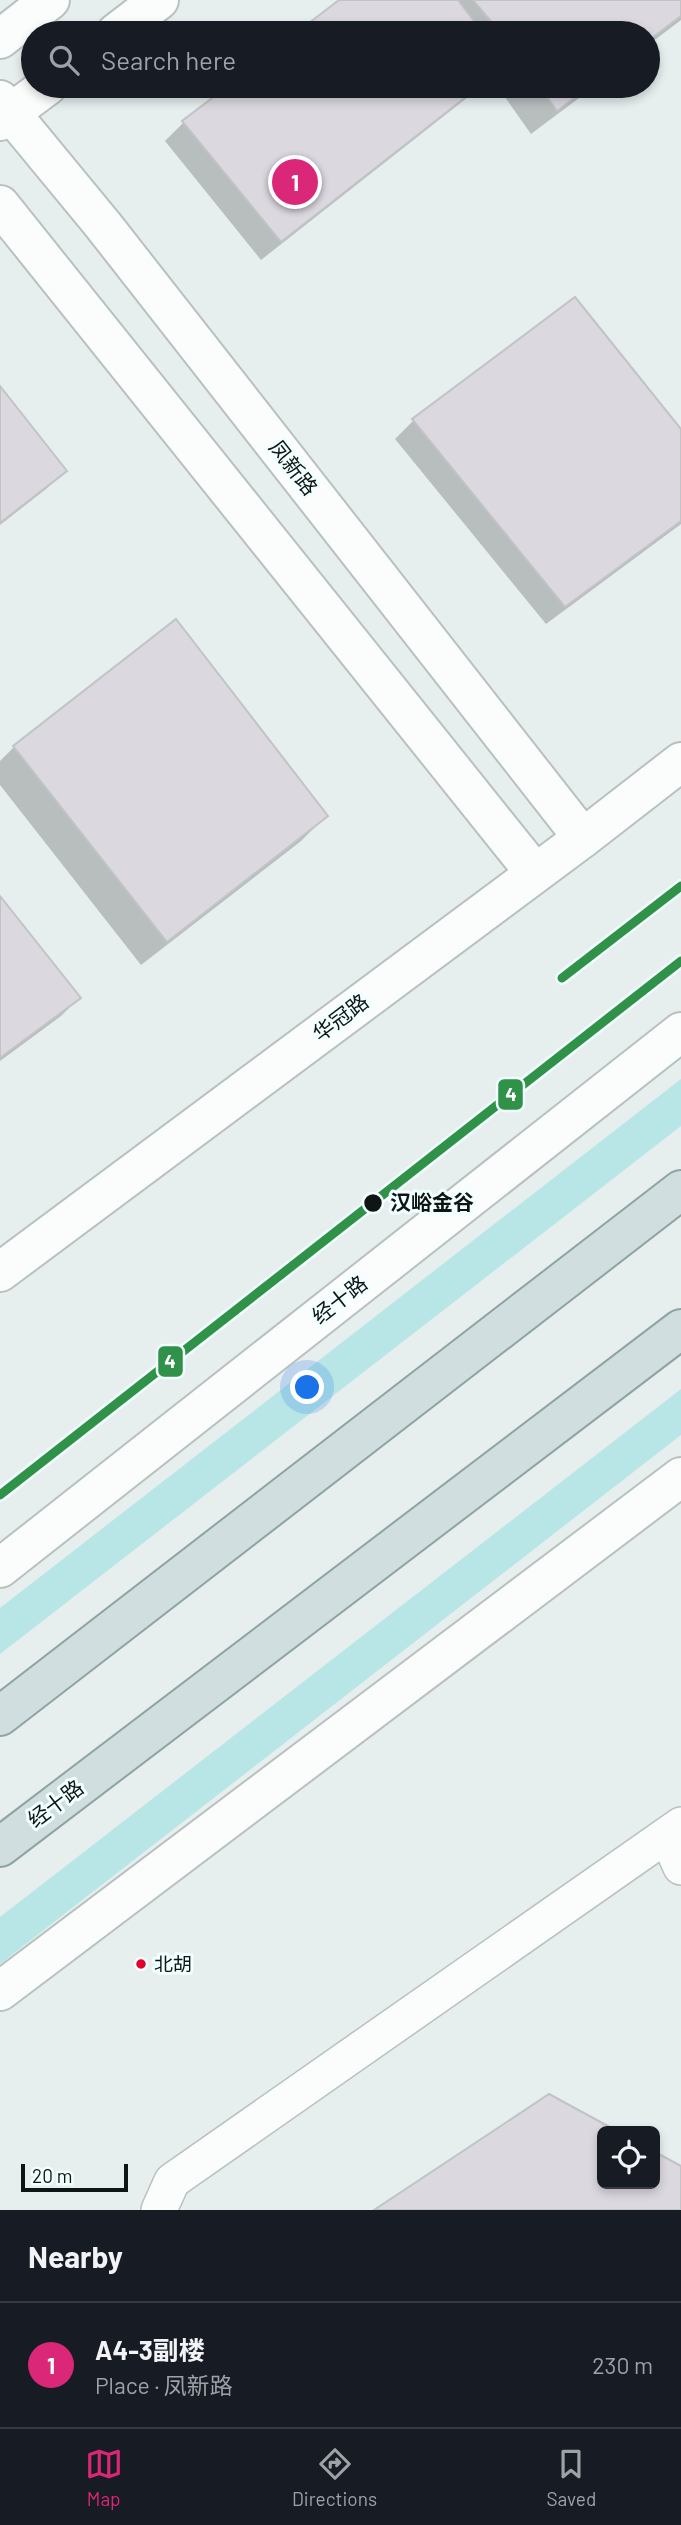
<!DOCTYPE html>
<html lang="en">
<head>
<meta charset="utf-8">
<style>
  body { margin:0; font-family:Barlow,"Noto Sans SC",sans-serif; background:#242831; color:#f1f3f6 }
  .controls { position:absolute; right:21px; bottom:21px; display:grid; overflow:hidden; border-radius:10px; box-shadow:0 4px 10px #0003 }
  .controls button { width:63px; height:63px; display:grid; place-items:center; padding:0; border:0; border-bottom:2px solid #363941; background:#171b24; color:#f1f3f6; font:35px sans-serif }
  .scale { position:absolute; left:21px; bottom:18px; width:107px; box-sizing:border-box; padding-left:7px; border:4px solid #0f1515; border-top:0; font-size:19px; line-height:24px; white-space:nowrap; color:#0f1515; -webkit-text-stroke:5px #f2ffff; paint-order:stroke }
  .you { position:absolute; left:308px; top:1388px; width:24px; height:24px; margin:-18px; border:5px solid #fff; border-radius:50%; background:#1a73e8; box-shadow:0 0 0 10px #1a73e833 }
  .badge { display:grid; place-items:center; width:46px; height:46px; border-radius:50%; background:#db2777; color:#fff; font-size:23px; font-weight:700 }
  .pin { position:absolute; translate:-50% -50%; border:4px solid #fff; box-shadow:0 2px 7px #0006 }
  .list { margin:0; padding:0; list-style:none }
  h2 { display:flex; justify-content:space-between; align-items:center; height:91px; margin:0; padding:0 28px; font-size:30px }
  h2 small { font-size:23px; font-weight:400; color:#9ea1a6 }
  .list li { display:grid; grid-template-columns:46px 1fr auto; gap:21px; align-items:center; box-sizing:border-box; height:126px; padding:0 28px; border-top:2px solid #363941 }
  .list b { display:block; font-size:26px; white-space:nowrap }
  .list p { margin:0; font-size:23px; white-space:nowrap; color:#9ea1a6 }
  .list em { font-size:23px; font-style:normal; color:#9ea1a6 }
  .icon { flex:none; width:38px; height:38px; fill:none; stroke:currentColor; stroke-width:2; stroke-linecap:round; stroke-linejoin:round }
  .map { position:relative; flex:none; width:681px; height:2210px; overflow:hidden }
  .search { position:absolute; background:#171b24; box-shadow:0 4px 10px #0003; left:21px; right:21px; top:21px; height:77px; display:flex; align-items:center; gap:18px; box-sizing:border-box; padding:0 24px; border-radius:38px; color:#9ea1a6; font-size:26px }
  .sheet { height:217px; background:#171b24 }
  nav { display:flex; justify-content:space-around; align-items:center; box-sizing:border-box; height:98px; border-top:2px solid #363941; background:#171b24; font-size:19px; color:#9ea1a6 }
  nav a { display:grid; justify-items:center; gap:4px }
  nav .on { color:#db2777 }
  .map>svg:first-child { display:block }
</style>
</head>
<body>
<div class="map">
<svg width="681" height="2210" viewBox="0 0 681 2210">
  <rect width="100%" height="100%" fill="#e6eeee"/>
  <!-- green -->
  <g fill="#b8e6e7">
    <path d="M681,1079V1126L0,1654V1608Z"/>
    <path d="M681,1389V1435L0,1964V1917Z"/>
  </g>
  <!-- shadow -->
  <g fill="#0003">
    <path d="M342,0H681V20L648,45V33H299Z"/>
    <path d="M231,86H482L261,260L165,141L184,122Z"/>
    <path d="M497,86H595L531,134Z"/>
    <path d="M574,299L681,432V524L546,624L395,439L413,421Z"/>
    <path d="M0,389L65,471L46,489L0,525Z"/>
    <path d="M14,747L326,816L301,841L141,965L0,785V761Z"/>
    <path d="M0,899L79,998L61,1016L0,1061Z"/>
    <path d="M549,2096L613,2131H602V2184H655V2154L681,2168V2210H377Z"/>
  </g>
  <!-- building -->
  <g fill="#dbd8e0" stroke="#c1c3c5" stroke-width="2">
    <path d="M339,0H458L483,33H296Z"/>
    <path d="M473,0H681V16L648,41V33H501Z"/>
    <path d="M228,86H480L281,242L182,121Z"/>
    <path d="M539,86H590L557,111Z"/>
    <path d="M575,297L681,429V521L565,607L412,419Z"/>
    <path d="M0,386L67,471L0,523Z"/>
    <path d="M176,619L328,816L167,942L13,746Z"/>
    <path d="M0,896L81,998L0,1058Z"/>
    <path d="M549,2094L617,2131H602V2184H655V2152L681,2166V2210H374Z"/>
  </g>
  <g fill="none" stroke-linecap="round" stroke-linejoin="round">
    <!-- minor casing -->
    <g stroke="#b9c0c0" stroke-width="38">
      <g id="minor">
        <path d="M667,1836L681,1867"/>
        <path d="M159,2210L172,2181L681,1825"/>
      </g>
    </g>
    <!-- tertiary casing -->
    <g stroke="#b9c0c0" stroke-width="42">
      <g id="tertiary">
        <path d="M116,33L159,0"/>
        <path d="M0,39L50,0"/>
        <path d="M0,100L103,225L583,838"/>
        <path d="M0,121L47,86"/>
        <path d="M0,205L535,873"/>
        <path d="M0,1272L583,838L681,762"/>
      </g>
    </g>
    <!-- secondary casing -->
    <g stroke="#b9c0c0" stroke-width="42">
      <g id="secondary">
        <path d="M0,1568L681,1032"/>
        <path d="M0,1991L681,1477"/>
      </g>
    </g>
    <!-- trunk casing -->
    <g stroke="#8fa3a3" stroke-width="42">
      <g id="trunk">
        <path d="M0,1716L681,1190"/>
        <path d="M0,1847L681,1329"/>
      </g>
    </g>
    <!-- minor -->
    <use href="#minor" stroke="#fbfcfc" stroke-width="35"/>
    <!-- tertiary -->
    <use href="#tertiary" stroke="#fbfcfc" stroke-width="38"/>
    <!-- secondary -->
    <use href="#secondary" stroke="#fbfcfc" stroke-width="38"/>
    <!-- trunk -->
    <use href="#trunk" stroke="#d1dedf" stroke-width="38"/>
    <!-- metro-1 casing -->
    <g stroke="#f2ffff" stroke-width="14">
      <g id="metro-1">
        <path d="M562,978L681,886"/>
        <path d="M0,1495L681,961"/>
      </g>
    </g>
    <!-- metro-1 -->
    <use href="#metro-1" stroke="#2f9248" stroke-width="9"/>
  </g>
  <!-- markers -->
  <circle fill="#0f1515" stroke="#f2ffff" stroke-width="2.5" cx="373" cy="1203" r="10"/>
  <circle fill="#e4002b" stroke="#f2ffff" stroke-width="2.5" cx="141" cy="1964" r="6"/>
  <g text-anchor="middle" stroke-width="6" stroke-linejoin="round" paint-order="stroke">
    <!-- bus labels -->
    <g font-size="19" fill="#0f1515" stroke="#f2ffff" text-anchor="start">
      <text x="154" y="1971">北胡</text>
    </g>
    <!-- street labels -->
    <g font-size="21" fill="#0f1515" stroke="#f2ffff">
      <text transform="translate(293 468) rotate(52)" y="7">凤新路</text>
      <text transform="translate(341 1018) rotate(-37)" y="7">华冠路</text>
      <text transform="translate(340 1300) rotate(-38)" y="7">经十路</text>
      <text transform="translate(56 1804) rotate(-37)" y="7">经十路</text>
    </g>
    <!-- stop labels -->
    <g font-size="21" font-weight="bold" fill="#0f1515" stroke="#f2ffff" text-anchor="start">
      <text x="390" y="1210">汉峪金谷</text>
    </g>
  </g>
  <g stroke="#f2ffff" stroke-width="2.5">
    <rect x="497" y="1078" width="27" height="33" rx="7" fill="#2f9248"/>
    <rect x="157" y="1345" width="27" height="33" rx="7" fill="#2f9248"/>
  </g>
  <g font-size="19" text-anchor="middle" font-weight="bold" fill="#fff">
    <text x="511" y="1101">4</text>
    <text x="170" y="1368">4</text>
  </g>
</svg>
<div class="controls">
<button><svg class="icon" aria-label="locate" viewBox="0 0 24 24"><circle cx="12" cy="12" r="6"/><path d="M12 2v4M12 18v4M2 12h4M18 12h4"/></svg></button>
</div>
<div class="scale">20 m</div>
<div class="you"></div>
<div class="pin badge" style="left:295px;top:182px">1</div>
<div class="search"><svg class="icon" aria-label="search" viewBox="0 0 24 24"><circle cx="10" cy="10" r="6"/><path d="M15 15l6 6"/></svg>Search here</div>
</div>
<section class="sheet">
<h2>Nearby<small></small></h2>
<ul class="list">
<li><span class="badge">1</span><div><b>A4-3副楼</b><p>Place · 凤新路</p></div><em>230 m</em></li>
</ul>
</section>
<nav>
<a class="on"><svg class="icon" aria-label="map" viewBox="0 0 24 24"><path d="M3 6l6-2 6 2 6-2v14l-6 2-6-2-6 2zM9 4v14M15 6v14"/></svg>Map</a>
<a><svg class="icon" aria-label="directions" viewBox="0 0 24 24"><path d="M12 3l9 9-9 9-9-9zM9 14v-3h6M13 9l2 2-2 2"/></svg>Directions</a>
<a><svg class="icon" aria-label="saved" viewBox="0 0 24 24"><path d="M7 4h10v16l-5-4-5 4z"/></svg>Saved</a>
</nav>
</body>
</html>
